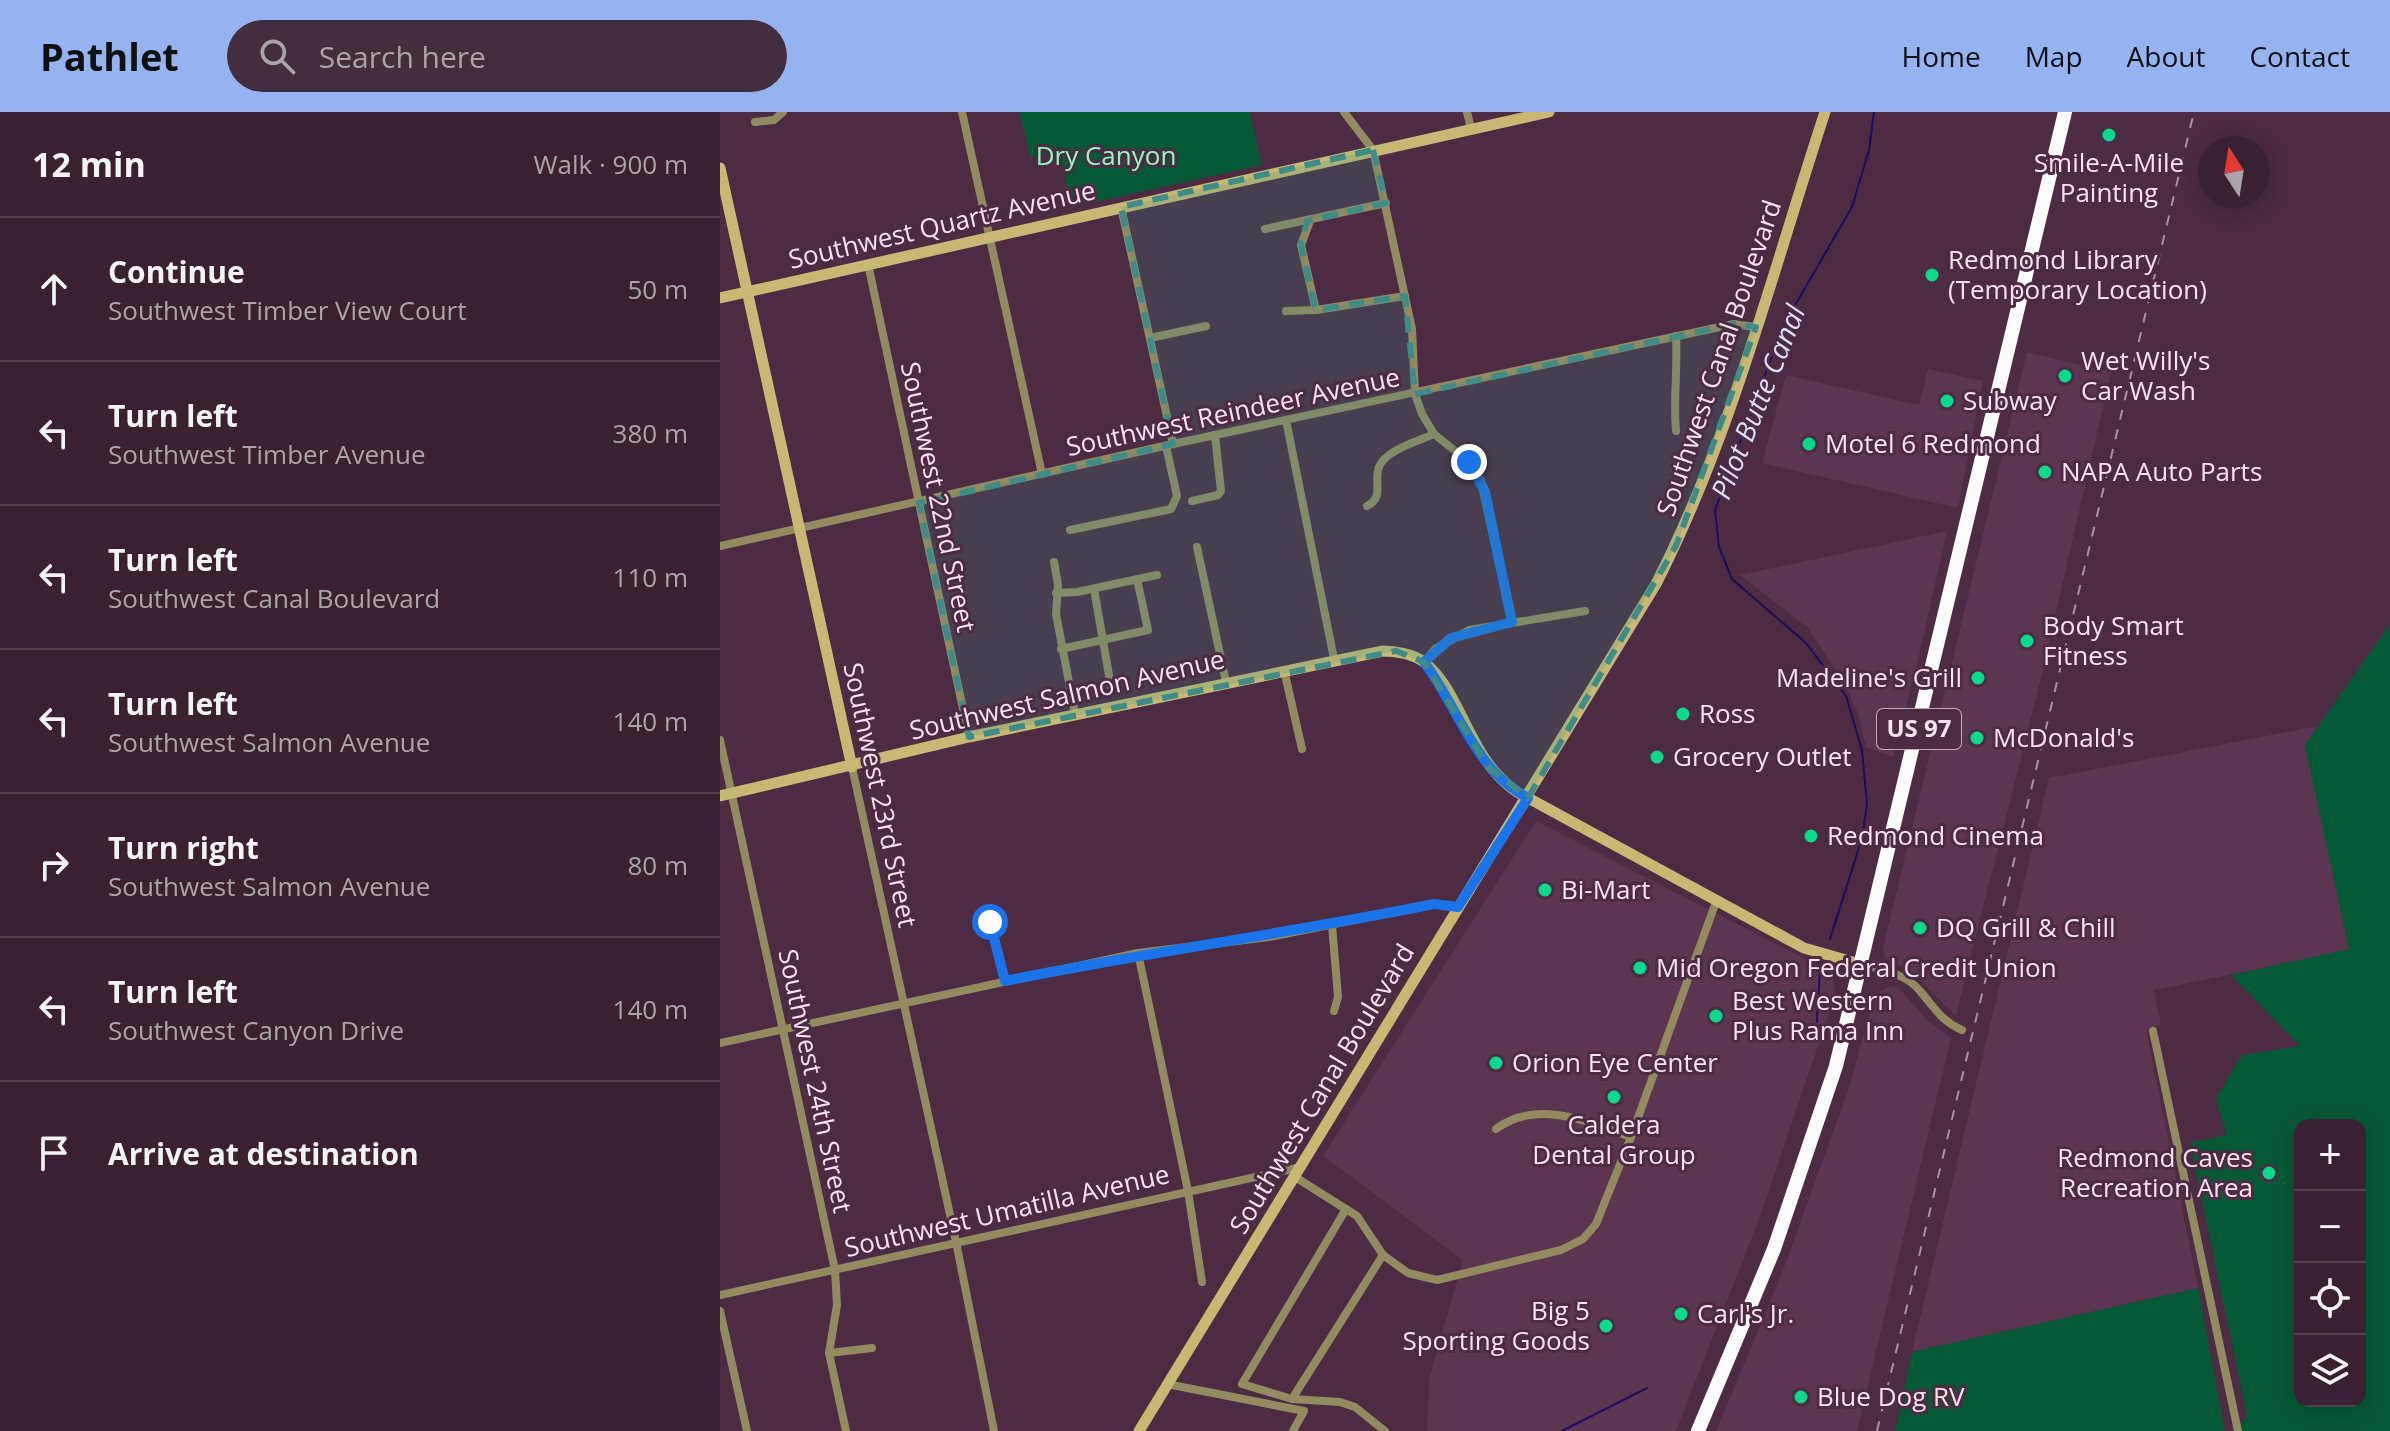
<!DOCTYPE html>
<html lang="en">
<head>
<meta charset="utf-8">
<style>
  body { margin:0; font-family:"Open Sans",sans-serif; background:#442d3e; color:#f1f3f6 }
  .controls { position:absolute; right:24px; bottom:24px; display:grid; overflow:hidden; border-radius:16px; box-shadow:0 4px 20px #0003 }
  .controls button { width:72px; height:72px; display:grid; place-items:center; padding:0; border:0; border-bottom:2px solid #533e4d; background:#392032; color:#f1f3f6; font:40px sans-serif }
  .compass { position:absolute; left:1478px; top:24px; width:72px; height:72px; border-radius:50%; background:#392032; box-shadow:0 4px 20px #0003; rotate:348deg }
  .stop { position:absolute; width:24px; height:24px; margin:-18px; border:6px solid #1a73e8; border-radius:50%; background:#fff }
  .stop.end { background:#1a73e8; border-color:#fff; box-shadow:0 2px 8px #0008 }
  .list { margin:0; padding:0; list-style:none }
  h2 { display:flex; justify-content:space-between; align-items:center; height:104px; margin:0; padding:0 32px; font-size:34px }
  h2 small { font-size:26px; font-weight:400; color:#aba3ac }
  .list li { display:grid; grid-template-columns:52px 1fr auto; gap:24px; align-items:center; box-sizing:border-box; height:144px; padding:0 32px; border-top:2px solid #533e4d }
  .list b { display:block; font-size:30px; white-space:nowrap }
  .list p { margin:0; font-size:26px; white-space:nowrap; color:#aba3ac }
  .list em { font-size:26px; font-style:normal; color:#aba3ac }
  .icon { flex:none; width:44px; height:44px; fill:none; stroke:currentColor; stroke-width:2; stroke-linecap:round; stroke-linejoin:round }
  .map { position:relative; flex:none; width:1670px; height:1319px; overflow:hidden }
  header { display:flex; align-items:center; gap:48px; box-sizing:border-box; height:112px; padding:0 40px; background:#95b2f1; color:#111 }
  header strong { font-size:38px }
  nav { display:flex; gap:44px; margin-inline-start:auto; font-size:28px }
  .search { width:560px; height:72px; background:#442d3e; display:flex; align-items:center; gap:20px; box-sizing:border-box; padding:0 28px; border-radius:44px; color:#aba3ac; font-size:30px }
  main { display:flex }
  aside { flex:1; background:#392032 }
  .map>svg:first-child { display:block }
</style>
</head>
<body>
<header>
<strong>Pathlet</strong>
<div class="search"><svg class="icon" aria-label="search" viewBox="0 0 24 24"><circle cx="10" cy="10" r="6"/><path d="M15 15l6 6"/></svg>Search here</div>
<nav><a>Home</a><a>Map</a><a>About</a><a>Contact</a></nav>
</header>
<main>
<aside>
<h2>12 min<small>Walk · 900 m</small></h2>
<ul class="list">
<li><svg class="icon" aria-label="ahead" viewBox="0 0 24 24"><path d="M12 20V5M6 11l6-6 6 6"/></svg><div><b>Continue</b><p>Southwest Timber View Court</p></div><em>50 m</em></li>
<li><svg class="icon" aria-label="left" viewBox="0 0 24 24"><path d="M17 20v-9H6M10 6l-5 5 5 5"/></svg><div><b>Turn left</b><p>Southwest Timber Avenue</p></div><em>380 m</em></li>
<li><svg class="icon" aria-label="left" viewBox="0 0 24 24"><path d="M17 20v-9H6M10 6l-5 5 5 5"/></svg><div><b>Turn left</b><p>Southwest Canal Boulevard</p></div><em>110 m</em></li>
<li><svg class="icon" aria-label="left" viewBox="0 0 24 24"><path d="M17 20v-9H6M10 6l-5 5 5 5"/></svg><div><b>Turn left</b><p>Southwest Salmon Avenue</p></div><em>140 m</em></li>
<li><svg class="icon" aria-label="right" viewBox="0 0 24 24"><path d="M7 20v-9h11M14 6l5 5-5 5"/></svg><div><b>Turn right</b><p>Southwest Salmon Avenue</p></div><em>80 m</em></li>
<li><svg class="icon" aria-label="left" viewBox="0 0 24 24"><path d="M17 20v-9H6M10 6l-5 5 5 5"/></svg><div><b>Turn left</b><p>Southwest Canyon Drive</p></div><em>140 m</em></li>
<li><svg class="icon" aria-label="arrive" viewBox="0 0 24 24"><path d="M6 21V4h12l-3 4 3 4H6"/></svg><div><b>Arrive at destination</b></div></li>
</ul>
</aside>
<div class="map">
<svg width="1670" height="1319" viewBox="0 0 1670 1319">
  <rect width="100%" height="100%" fill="#4c2b43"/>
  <!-- built -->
  <g fill="#5c3551">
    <path d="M1307,240L1391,260L1323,557L1236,904L1192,860L1165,846L1163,836Z"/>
    <path d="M1208,257L1263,269L1238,396L1042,351L1066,263L1199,293Z"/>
    <path d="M1227,419L1197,552L1173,645L1146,635L1138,601L1124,571L1088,516L1020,463Z"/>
    <path d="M1598,614L1585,633L1631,838L1434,878L1441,913L1426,917L1478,1176L1192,1240L1329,666Z"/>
    <path d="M816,709L1113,861L1115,884L1041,1102L956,1319H707L709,1267L743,1148L603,1044Z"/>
    <path d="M1169,874L1179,876L1207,908L1231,926L1137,1319H996L1062,1161L1129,976L1154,884Z"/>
  </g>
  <!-- green -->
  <g fill="#065937" fill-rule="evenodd">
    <path d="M299,0H530L542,53L352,95L339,39L311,46Z"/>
    <path d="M1670,512V1319H1517L1527,1303L1470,1031L1506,1023L1496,986L1522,943L1580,934L1511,863L1629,837L1585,633ZM1580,1013H1640V1289H1580Z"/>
    <path d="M1478,1176L1505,1319H1175L1192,1240Z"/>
  </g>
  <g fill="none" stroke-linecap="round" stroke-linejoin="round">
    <!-- stream -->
    <g stroke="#1b0d60" stroke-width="2">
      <path d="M1110,827L1142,726L1147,692L1142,638L1126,584L1086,531L1012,467L999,435L995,398L1063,214L1132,95L1149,38L1154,0"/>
      <path d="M1097,910L1100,856"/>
      <path d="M842,1319L927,1276"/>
    </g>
    <!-- street -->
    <g stroke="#938b60" stroke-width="8">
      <path d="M242,0L322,362"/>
      <path d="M624,0L653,38L692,217L695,282L702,302L714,322L749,350L761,369L792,510"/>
      <path d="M747,0L751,17"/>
      <path d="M35,10L54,8L63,0"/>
      <path d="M401,95L453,332"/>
      <path d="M590,109L581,133L596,198"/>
      <path d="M545,117L666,91"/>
      <path d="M148,152L249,625"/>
      <path d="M566,199L596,198L685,184"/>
      <path d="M956,224C958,257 953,287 956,319"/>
      <path d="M430,226L486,214"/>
      <path d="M566,308L614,547"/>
      <path d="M472,389L498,383L501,379L495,323"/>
      <path d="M647,394C665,385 653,370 659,355C665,338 699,329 714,322"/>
      <path d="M350,418L451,397L457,384L446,334"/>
      <path d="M0,434L453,332L1014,212L1036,215"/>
      <path d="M477,435L506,570"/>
      <path d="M334,450L338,473L336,502L355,602"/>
      <path d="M374,477L391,575"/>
      <path d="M336,481L357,480L437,463"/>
      <path d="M341,537L428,518L417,467"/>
      <path d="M704,550L715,537L749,518L865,499"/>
      <path d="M564,558L582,637"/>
      <path d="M0,628L115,1158L117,1193L109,1241L126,1319"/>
      <path d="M132,655L236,1130L274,1319"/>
      <path d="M270,810L285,869"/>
      <path d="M612,813L618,885L614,899"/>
      <path d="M418,841L468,1079L482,1170"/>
      <path d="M1143,853C1164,858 1186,862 1200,879C1215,896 1221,909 1242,918"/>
      <path d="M1433,919L1518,1319"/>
      <path d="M0,931L418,841L549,825L714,792L738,795"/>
      <path d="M776,1017C817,986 868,1010 911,1025"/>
      <path d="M575,1065L637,1104L663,1143L688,1161L717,1168L841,1138L863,1127L876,1112L911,1025L997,787"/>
      <path d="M626,1097L522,1272L572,1287L620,1290L635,1295L665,1319"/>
      <path d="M0,1183L581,1055"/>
      <path d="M0,1199L27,1319"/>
      <path d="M109,1241L152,1236"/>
      <path d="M447,1272L584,1299L573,1319"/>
      <path d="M572,1287L663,1143"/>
    </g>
    <!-- secondary -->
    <g stroke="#c7b973" stroke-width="11">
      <path d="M0,56L132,655"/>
      <path d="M0,186L829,0"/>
      <path d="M0,684L249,625L663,539C676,539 693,542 704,550C743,581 747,646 797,680L1084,836L1143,853"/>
      <path d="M419,1319L936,472C1012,323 1053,158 1105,0"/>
    </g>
    <!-- highway -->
    <path stroke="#fbfbfb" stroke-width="14" d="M978,1319L1054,1137L1116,954L1345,0"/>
    <!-- rail -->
    <path stroke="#ab90a2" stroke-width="2" stroke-dasharray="10 10" stroke-linecap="butt" d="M1157,1319L1474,0"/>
  </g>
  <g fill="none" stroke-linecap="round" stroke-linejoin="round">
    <!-- route -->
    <path stroke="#1a73e8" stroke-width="10" d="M270,810L285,869C427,840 571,821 714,792L738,795L808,686C756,660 738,595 704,550L731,526L792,510L765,380L749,350"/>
  </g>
  <!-- marked area -->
  <path fill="#3e8c88" fill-opacity="0.2" stroke="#3e8c88" stroke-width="6" stroke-dasharray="16 10" stroke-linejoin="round" d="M653,38L666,91L587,109L581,133L596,198L685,184L695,282L1014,212L1036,215L956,434L808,686L768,655L704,550L676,539L249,625L199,391L453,332L401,95Z"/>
  <!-- markers -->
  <g fill="#08d98b" stroke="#4c2b43" stroke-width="3">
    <circle cx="1389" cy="23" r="8"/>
    <circle cx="1212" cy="163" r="8"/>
    <circle cx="1345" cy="264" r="8"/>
    <circle cx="1227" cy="289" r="8"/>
    <circle cx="1089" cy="332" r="8"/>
    <circle cx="1325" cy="360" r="8"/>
    <circle cx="1307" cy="529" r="8"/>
    <circle cx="1258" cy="566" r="8"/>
    <circle cx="963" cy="602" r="8"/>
    <circle cx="1257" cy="626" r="8"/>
    <circle cx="937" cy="645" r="8"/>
    <circle cx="1091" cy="724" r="8"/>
    <circle cx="825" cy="778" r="8"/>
    <circle cx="1200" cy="816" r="8"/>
    <circle cx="920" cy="856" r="8"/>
    <circle cx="996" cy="904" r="8"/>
    <circle cx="776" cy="951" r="8"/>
    <circle cx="894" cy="985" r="8"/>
    <circle cx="1549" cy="1061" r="8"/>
    <circle cx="961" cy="1202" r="8"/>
    <circle cx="886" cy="1214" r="8"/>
    <circle cx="1081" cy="1285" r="8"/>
  </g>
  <g text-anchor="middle" stroke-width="6" stroke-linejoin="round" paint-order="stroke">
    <!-- shield labels -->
    <rect fill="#4c2b43" stroke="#c4abbc" stroke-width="2" x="1157" y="597" width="84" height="40" rx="6"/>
    <g font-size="24" font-weight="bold" fill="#f8e2f0">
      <text x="1199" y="625">US 97</text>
    </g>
    <!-- park labels -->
    <g font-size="26" fill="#8cf9be" stroke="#4c2b43">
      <text x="386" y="53">Dry Canyon</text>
    </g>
    <!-- poi labels -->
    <g font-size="26" fill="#f8e2f0" stroke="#4c2b43" text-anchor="start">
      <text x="1389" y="60" text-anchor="middle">Smile-A-Mile<tspan x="1389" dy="30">Painting</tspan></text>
      <text x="1228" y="157">Redmond Library<tspan x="1228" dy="30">(Temporary Location)</tspan></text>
      <text x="1361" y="258">Wet Willy's<tspan x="1361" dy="30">Car Wash</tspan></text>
      <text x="1243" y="298">Subway</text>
      <text x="1105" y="341">Motel 6 Redmond</text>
      <text x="1341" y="369">NAPA Auto Parts</text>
      <text x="1323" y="523">Body Smart<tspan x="1323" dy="30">Fitness</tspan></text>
      <text x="1242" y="575" text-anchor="end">Madeline's Grill</text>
      <text x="979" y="611">Ross</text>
      <text x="1273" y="635">McDonald's</text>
      <text x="953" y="654">Grocery Outlet</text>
      <text x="1107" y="733">Redmond Cinema</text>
      <text x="841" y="787">Bi-Mart</text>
      <text x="1216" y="825">DQ Grill &amp; Chill</text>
      <text x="936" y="865">Mid Oregon Federal Credit Union</text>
      <text x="1012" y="898">Best Western<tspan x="1012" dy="30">Plus Rama Inn</tspan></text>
      <text x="792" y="960">Orion Eye Center</text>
      <text x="894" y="1022" text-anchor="middle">Caldera<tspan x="894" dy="30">Dental Group</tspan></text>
      <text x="1533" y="1055" text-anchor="end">Redmond Caves<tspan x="1533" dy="30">Recreation Area</tspan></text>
      <text x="870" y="1208" text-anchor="end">Big 5<tspan x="870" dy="30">Sporting Goods</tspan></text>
      <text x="977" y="1211">Carl's Jr.</text>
      <text x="1097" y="1294">Blue Dog RV</text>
    </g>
    <!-- street labels -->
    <g font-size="26" fill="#f8e2f0" stroke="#4c2b43">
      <text transform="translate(222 113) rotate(-13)" y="9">Southwest Quartz Avenue</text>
      <text transform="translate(999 246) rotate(-71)" y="9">Southwest Canal Boulevard</text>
      <text transform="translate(513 300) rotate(-12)" y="9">Southwest Reindeer Avenue</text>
      <text transform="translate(218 385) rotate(78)" y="9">Southwest 22nd Street</text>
      <text transform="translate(347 583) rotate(-13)" y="9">Southwest Salmon Avenue</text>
      <text transform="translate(160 683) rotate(78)" y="9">Southwest 23rd Street</text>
      <text transform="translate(95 969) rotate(78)" y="9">Southwest 24th Street</text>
      <text transform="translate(602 977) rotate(-59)" y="9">Southwest Canal Boulevard</text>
      <text transform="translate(287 1099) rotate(-13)" y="9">Southwest Umatilla Avenue</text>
    </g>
    <!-- water labels -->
    <g font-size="28" font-style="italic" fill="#dadef6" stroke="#4c2b43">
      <text transform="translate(1038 290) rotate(-68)" y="10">Pilot Butte Canal</text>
    </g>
  </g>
</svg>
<div class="controls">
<button>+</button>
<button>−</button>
<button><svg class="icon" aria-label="locate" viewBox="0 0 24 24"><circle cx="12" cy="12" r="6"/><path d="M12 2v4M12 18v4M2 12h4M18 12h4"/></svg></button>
<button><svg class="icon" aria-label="layers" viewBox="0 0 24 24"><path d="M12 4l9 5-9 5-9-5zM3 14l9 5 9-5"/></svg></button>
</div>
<svg class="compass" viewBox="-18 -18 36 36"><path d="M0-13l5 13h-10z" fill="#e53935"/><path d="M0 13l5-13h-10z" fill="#aba3ac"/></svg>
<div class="stop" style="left:270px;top:810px"></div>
<div class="stop end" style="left:749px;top:350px"></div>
</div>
</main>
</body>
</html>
